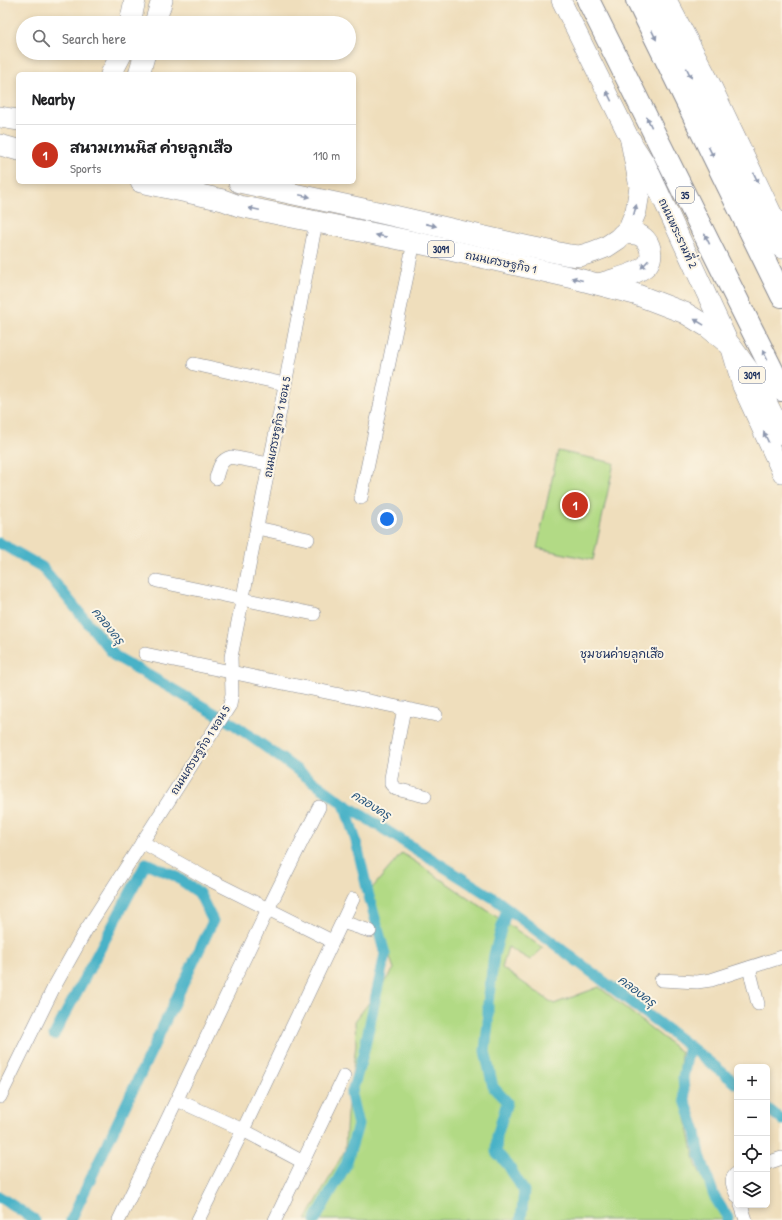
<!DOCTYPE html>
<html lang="en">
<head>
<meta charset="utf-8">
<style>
  body { margin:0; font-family:"Patrick Hand","Playpen Sans Thai",sans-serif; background:#f2f2f2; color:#202124 }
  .controls { position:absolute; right:12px; bottom:12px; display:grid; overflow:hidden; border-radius:6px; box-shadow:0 2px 6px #0003 }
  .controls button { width:36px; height:36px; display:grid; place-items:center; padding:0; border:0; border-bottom:1px solid #e0e0e0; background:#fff; color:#202124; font:20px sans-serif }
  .you { position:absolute; left:387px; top:519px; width:14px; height:14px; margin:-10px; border:3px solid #fff; border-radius:50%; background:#1a73e8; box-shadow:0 0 0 6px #1a73e833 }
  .badge { display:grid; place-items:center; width:26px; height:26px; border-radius:50%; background:#c8321e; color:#fff; font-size:13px; font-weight:700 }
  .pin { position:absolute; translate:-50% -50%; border:2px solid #fff; box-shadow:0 1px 4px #0006 }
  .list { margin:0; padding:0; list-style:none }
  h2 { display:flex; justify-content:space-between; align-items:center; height:52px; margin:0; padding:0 16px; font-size:17px }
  h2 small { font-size:13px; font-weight:400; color:#757577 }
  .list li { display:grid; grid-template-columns:26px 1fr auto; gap:12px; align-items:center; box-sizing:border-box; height:60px; padding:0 16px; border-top:1px solid #e0e0e0 }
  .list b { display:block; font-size:15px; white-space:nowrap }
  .list p { margin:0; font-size:13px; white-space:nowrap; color:#757577 }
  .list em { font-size:13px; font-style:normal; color:#757577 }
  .icon { flex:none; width:22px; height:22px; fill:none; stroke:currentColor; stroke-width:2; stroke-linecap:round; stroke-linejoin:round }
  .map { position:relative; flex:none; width:782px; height:1220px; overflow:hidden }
  .search { position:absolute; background:#fff; box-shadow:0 2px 6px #0003; left:16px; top:16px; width:340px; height:44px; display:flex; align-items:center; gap:10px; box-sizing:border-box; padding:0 14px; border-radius:22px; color:#757577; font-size:15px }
  .panel { position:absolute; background:#fff; box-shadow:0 2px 6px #0003; left:16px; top:72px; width:340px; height:112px; border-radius:6px }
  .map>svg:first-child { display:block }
</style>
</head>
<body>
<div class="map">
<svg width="782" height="1220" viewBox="0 0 782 1220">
  <rect width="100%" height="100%" fill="#fcf5e5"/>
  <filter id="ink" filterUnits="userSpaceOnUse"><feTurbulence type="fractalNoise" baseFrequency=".025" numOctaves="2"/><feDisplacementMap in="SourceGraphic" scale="8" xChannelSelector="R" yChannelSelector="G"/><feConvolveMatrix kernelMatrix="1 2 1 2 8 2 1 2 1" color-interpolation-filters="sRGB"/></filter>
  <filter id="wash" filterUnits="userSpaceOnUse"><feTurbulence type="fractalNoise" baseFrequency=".012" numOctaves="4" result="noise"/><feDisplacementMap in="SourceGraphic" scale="16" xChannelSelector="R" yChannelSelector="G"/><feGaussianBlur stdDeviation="0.9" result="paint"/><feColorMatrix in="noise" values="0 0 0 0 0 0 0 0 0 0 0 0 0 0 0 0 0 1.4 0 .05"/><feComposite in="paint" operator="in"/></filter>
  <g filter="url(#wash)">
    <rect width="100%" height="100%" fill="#efdebc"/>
    <!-- green -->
    <g fill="#b2da85" stroke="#668472">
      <path d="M558,451L614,463L593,560L537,548Z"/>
      <path d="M402,853L543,948L530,960L508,947L502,968L554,1004L599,987L681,1052L679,1086L696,1165L726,1220H306L345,1150L347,1113L356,1045L355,1021L394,969L368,893Z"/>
    </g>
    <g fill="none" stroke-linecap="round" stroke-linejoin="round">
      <!-- canal -->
      <g stroke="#48b2c7" stroke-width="11">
        <path d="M0,543L42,567L115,656L235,725L344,804L495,899L689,1046L737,1084"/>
        <path d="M507,908L494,955L488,1003V1023L485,1051L493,1087L507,1102L497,1136L496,1152L508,1165L524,1191L521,1220"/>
        <path d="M54,1035L146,863L175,876L199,893L213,921L71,1220"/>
        <path d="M689,1046L683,1078L685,1100L696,1132L700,1155L714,1196L728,1218L727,1220"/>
        <path d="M767,1108L782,1120"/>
        <path d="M0,1197L35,1220"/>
        <path d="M315,1220L346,1165L358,1125L351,1095L363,1055L385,954L368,893L356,841L344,804"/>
      </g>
    </g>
  </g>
  <g filter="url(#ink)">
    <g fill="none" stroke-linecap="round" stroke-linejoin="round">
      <!-- street casing -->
      <g stroke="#85868d" stroke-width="14">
        <g id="street">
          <path d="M194,364L285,384"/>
          <path d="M216,478C219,468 220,460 231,457L269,464"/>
          <path d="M361,498L414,242"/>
          <path d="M257,528L308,539"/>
          <path d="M157,581L314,614"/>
          <path d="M145,654L436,715"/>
          <path d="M404,708L391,778V784L396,789L425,796"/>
          <path d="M142,842L206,878L332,941"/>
          <path d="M342,922L370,931"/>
          <path d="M749,968L758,1004"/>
          <path d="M661,980L697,982L711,980L782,957"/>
          <path d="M0,1097L53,989L86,930L230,705L232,694L231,657L281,406L316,222"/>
          <path d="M177,1100L243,1130L303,1162"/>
          <path d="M767,1163L782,1158"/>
          <path d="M737,1173C728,1179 734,1188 737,1196"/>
          <path d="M741,1205L746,1220"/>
          <path d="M119,1220L268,909L319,807"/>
          <path d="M198,1220L243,1130L353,899"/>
          <path d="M275,1220L344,1076"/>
        </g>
      </g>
      <!-- secondary casing -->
      <g stroke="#85868d" stroke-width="20">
        <g id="secondary">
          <path d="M561,0L631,141L646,164L730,345L742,386L782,473"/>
          <path d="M667,0L709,80L773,215L782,228"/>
        </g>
      </g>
      <!-- primary casing -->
      <g stroke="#85868d" stroke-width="22">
        <g id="primary">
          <path d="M653,0L720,139L772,239L782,248"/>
          <path d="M130,23L135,0"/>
          <path d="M155,23L162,0"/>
          <path d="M111,74L122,53"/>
          <path d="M139,74L145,53"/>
          <path d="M0,117L18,120"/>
          <path d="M0,145L18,150"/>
          <path d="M141,182L223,200L239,206L414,242L574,278L635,294L685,313L708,327L730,345L754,378L782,434"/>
          <path d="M239,182L377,212L525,246L569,255L580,256L593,252L606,247L618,239L629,228L636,211L640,187L631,141"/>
          <path d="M598,284C611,280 637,275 647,265C656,255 648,235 635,234C631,233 626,234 622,235"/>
        </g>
      </g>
      <!-- highway casing -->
      <g stroke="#85868d" stroke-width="24">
        <g id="highway">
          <path d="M588,0L782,390"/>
          <path d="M637,0L782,296"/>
        </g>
      </g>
      <!-- street -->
      <use href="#street" stroke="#fff" stroke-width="13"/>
      <!-- secondary -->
      <use href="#secondary" stroke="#fff" stroke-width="19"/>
      <!-- primary -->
      <use href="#primary" stroke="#fff" stroke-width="21"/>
      <!-- highway -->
      <use href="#highway" stroke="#fff" stroke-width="22"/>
    </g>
    <!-- one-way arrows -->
    <defs><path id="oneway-solid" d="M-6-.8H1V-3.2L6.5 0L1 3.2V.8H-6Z"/></defs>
    <g fill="#8d97ae">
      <use href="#oneway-solid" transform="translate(654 35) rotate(64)"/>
      <use href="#oneway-solid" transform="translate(689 73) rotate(64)"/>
      <use href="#oneway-solid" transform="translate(609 96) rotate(-116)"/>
      <use href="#oneway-solid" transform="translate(649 122) rotate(-116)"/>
      <use href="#oneway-solid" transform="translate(711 152) rotate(64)"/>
      <use href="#oneway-solid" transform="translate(756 178) rotate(65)"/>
      <use href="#oneway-solid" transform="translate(305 196) rotate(12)"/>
      <use href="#oneway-solid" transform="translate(254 209) rotate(-168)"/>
      <use href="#oneway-solid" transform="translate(635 210) rotate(-75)"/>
      <use href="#oneway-solid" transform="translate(431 225) rotate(13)"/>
      <use href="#oneway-solid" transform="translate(381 236) rotate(-169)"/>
      <use href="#oneway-solid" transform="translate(707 239) rotate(-116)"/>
      <use href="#oneway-solid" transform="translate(645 264) rotate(133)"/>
      <use href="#oneway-solid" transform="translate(577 279) rotate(-166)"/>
      <use href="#oneway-solid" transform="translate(699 322) rotate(-149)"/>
      <use href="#oneway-solid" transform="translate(765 355) rotate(-116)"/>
      <use href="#oneway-solid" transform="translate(766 437) rotate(-115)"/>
    </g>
  </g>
  <g text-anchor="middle" stroke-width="4" stroke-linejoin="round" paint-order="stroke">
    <!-- shield labels -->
    <g fill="#fcf5e5" stroke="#5e6a86" stroke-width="1">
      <rect x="676" y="187" width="18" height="16" rx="3"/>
      <rect x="428" y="241" width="26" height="16" rx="3"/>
      <rect x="739" y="367" width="26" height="16" rx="3"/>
    </g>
    <g font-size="10" font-weight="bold" fill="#1b2f5e">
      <text x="685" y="199">35</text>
      <text x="441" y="253">3091</text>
      <text x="752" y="379">3091</text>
    </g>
    <!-- street labels -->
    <g font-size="11" fill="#1b2f5e" stroke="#fcf5e5">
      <text transform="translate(678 233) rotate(65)" y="4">ถนนพระรามที่ 2</text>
      <text transform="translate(501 262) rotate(12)" y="4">ถนนเศรษฐกิจ 1</text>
      <text transform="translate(277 427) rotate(-79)" y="4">ถนนเศรษฐกิจ 1 ซอน 5</text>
      <text transform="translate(200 750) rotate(-58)" y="4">ถนนเศรษฐกิจ 1 ซอน 5</text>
    </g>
    <!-- water labels -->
    <g font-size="12" font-style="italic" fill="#28567e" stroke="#fcf5e5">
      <text transform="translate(108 626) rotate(51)" y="4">คลองครุ</text>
      <text transform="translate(371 805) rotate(32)" y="4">คลองครุ</text>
      <text transform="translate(637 991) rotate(37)" y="4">คลองครุ</text>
    </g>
    <!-- neighbourhood labels -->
    <g font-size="12" fill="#1b2f5e" stroke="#fcf5e5">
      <text x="622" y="658">ชุมชนค่ายลูกเสือ</text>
    </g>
  </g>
</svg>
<div class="controls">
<button>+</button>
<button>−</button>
<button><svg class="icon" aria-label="locate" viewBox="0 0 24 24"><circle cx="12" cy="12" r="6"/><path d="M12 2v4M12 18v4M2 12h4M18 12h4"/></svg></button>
<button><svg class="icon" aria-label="layers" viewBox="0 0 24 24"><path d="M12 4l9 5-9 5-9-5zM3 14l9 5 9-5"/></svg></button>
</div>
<div class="you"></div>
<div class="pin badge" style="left:575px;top:505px">1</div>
<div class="search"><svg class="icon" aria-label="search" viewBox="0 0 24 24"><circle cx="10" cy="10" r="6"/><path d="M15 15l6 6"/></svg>Search here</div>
<section class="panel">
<h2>Nearby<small></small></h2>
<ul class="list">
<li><span class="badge">1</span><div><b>สนามเทนนิส ค่ายลูกเสือ</b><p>Sports</p></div><em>110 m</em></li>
</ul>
</section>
</div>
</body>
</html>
